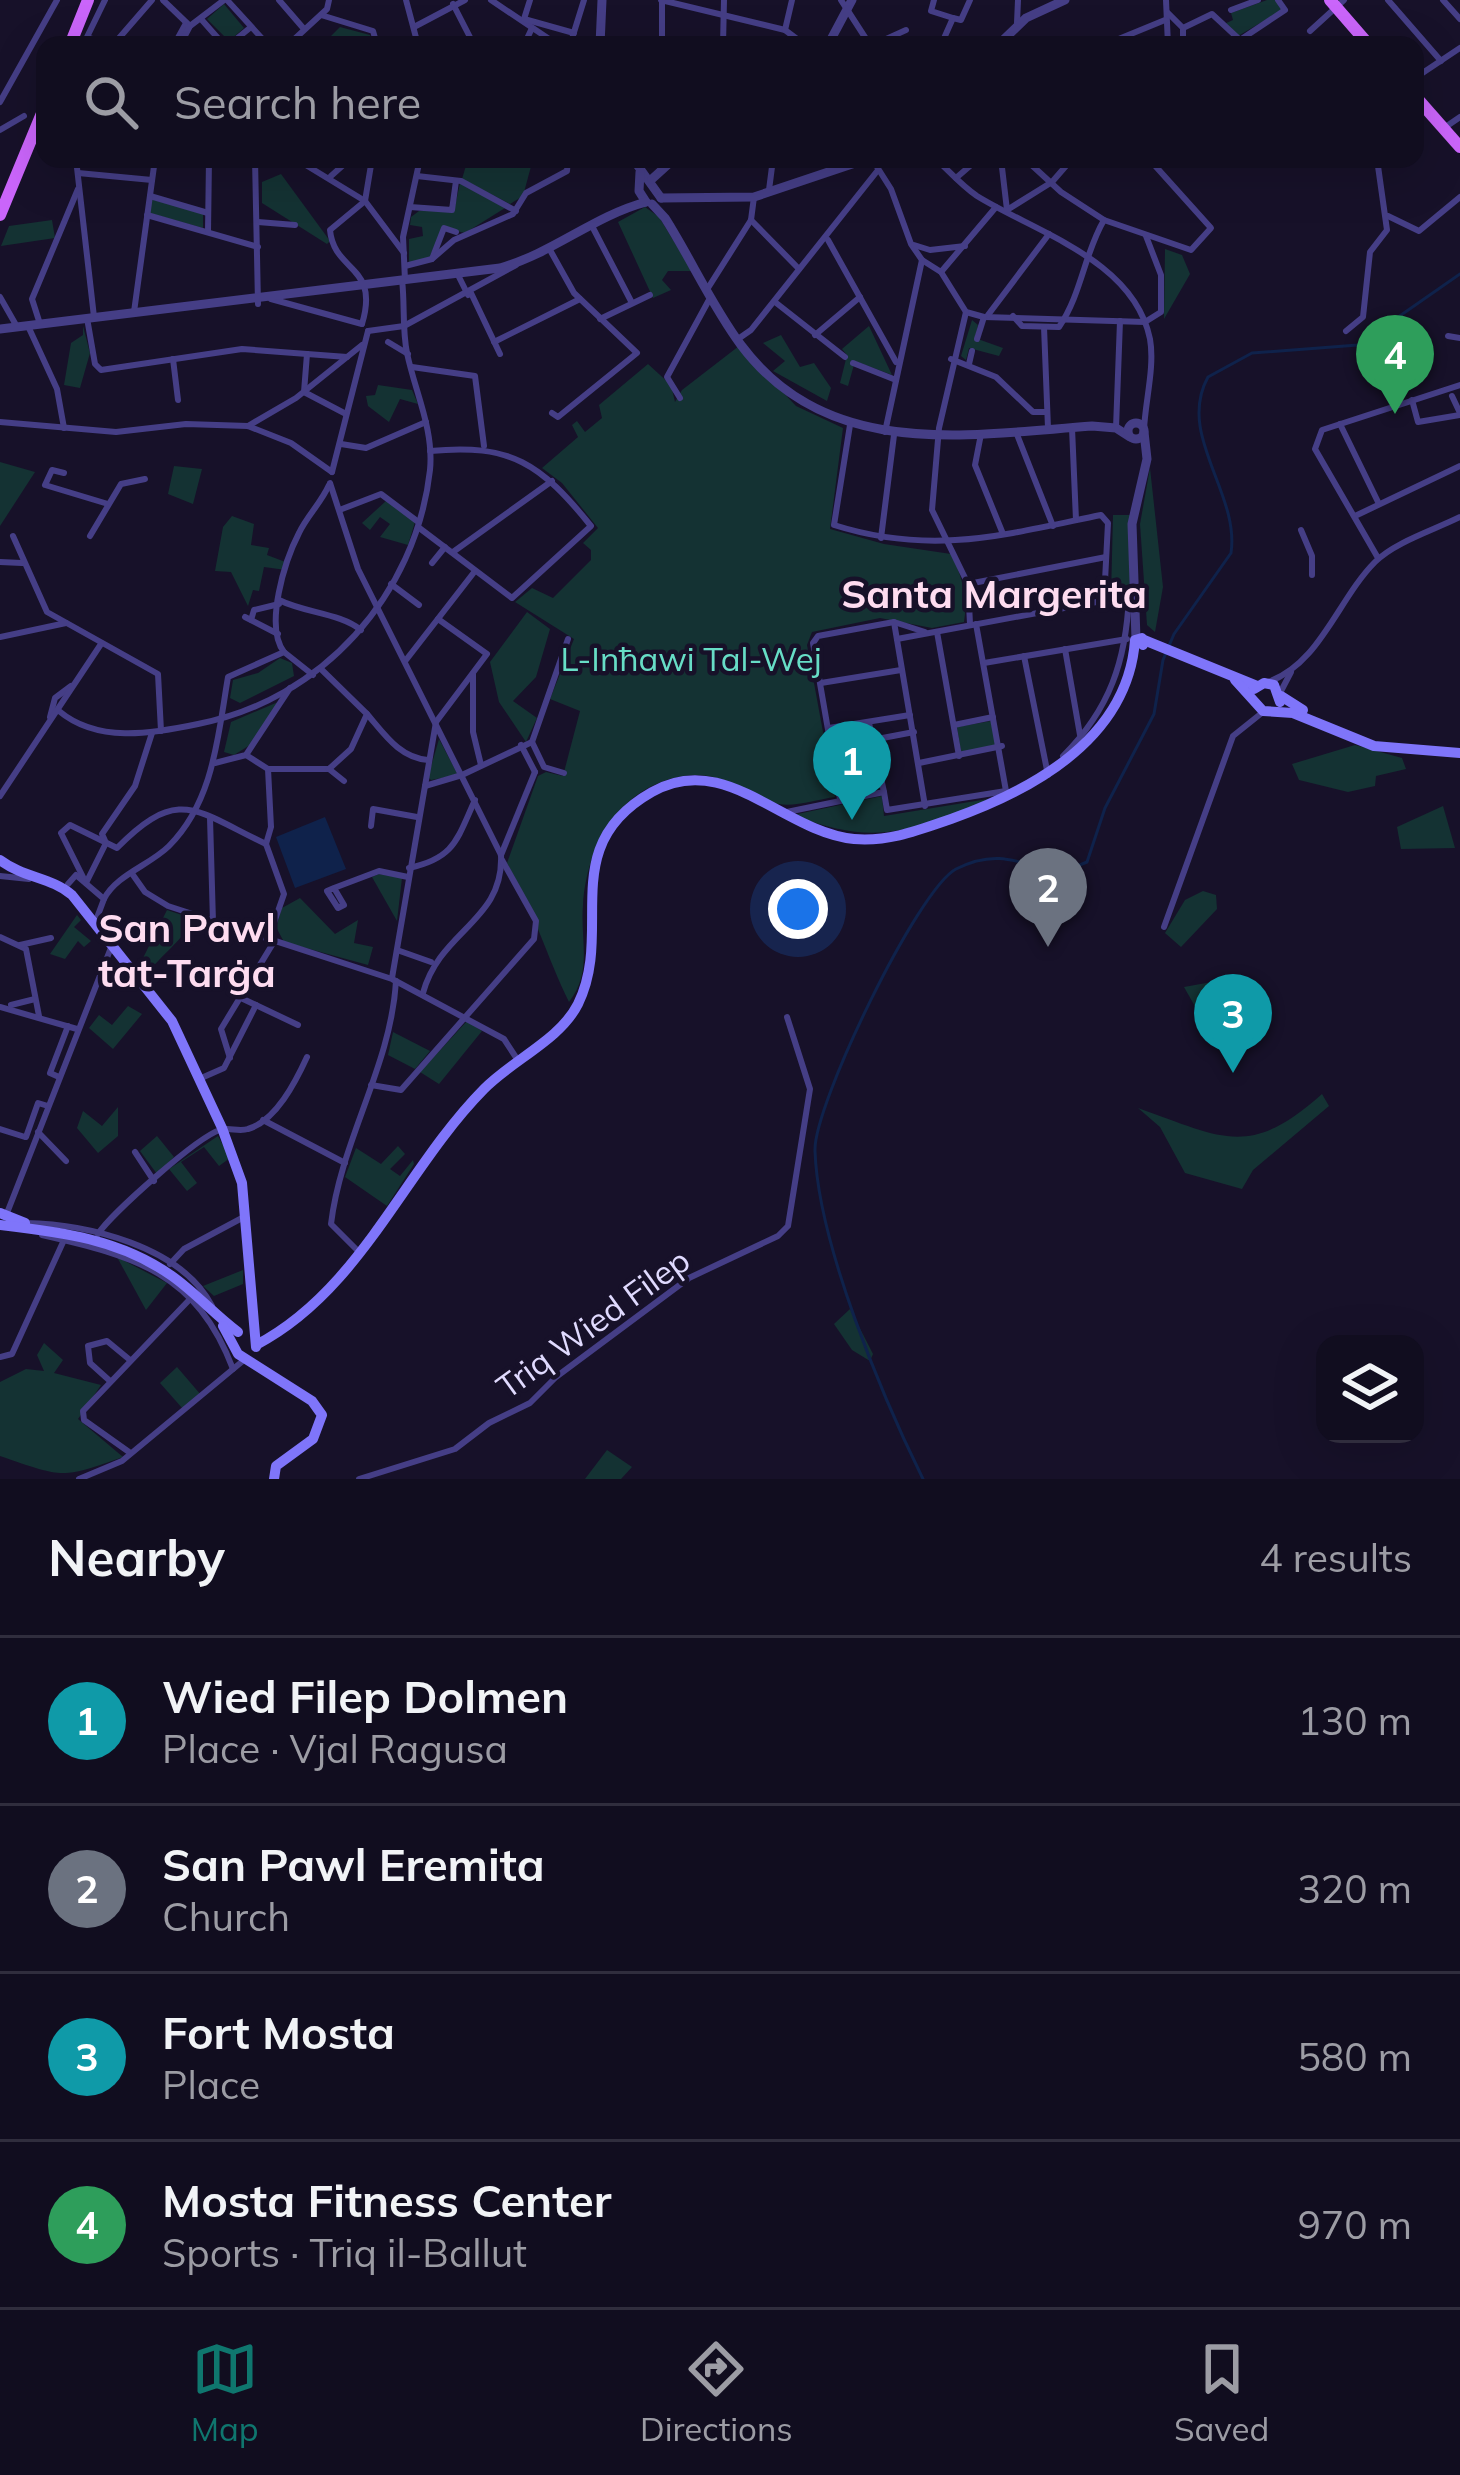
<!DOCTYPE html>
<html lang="en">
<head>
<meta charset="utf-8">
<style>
  body { margin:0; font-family:Mulish,sans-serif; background:#1e1b2c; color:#f1f3f6 }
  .controls { position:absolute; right:36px; bottom:36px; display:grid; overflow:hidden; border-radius:24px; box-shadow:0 12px 48px #0002 }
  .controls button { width:108px; height:108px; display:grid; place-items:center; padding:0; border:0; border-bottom:3px solid #302d3d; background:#110d1f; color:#f1f3f6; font:60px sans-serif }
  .you { position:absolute; left:798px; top:909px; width:42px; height:42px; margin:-30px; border:9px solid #fff; border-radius:50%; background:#1a73e8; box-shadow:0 0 0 18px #1a73e833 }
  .badge { display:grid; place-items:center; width:78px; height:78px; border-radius:50%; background:#0f766e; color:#fff; font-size:39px; font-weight:700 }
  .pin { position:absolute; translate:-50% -99px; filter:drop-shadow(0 3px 6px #0008) }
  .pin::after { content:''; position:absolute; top:63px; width:42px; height:36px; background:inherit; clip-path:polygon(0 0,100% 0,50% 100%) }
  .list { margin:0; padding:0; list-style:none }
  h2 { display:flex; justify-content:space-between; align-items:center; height:156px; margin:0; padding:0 48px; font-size:51px }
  h2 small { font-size:39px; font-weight:400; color:#9c9ca4 }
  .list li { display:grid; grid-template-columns:78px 1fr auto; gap:36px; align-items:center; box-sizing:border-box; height:168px; padding:0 48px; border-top:3px solid #302d3d }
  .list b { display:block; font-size:45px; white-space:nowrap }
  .list p { margin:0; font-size:39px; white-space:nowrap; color:#9c9ca4 }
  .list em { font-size:39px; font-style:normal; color:#9c9ca4 }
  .icon { flex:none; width:66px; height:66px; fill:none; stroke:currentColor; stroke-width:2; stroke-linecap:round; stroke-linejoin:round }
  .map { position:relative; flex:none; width:1460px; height:1479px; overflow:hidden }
  .search { position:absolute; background:#110d1f; box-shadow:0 12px 48px #0002; left:36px; right:36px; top:36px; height:132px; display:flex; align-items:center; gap:30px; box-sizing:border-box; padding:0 42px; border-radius:24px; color:#9c9ca4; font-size:45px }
  .sheet { height:828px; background:#110d1f }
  nav { display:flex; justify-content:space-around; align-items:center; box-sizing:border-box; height:168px; border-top:3px solid #302d3d; background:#110d1f; font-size:33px; color:#9c9ca4 }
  nav a { display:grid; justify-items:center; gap:6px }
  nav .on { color:#0f766e }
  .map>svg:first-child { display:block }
</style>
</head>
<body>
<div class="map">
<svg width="1460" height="1479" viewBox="0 0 1460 1479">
  <rect width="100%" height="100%" fill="#171129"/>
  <!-- green -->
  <g fill="#143233">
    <path d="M1267,0H1275L1282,10L1233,39L1224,24L1233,20L1231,13Z"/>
    <path d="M224,4L244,28L229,41L207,19Z"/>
    <path d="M340,27L370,35L373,45H322Z"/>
    <path d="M468,159H533L523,196L510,204L462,179Z"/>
    <path d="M281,174L330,241L327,244L262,203V182Z"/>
    <path d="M460,183L505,208L465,233L443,228L429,258L409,264V239L423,236L422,227L410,225L411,217L419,211H454Z"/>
    <path d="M151,199L203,214V228L149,213Z"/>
    <path d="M645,207L659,217L692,271H668L662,280L671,290L653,298L618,222Z"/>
    <path d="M52,220L55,238L1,246L9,226Z"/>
    <path d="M1165,249L1182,255L1190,274L1164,319Z"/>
    <path d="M972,320L978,325L975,338L1003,348L999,356L969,348L966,360L961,356Z"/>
    <path d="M83,326L90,353L80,388L64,385L71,343L83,335Z"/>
    <path d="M869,326L892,375L855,361L848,386L840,383L847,355L842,349Z"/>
    <path d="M781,335L800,367L814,363L831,388L827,401L773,371L785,361L763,343Z"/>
    <path d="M739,346L796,406L843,428L830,529L884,544L951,554C962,575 968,598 964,622L932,628L880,618L812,632L807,645L835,797C819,799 795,807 779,804C743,798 727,769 683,776C619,787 587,845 583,905C580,941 593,971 569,1002C546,955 535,913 507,863L538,776L546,772L563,776L580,711L550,699L574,639L515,602L532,588L553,598L591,560V550L583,543L598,528L562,483L542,468L578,437L572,425L577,421L585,432L602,418L599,405L648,364L671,385L675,402L682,390Z"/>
    <path d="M378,385L412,390L418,404L400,399L389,422L368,406L366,396L375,395Z"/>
    <path d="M0,462L35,472L0,526Z"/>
    <path d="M174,466L202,469L193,504L168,494Z"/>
    <path d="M1150,468L1163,587L1155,632L1147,625L1140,524Z"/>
    <path d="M386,501L415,522L408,545L380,537L390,524L380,517L370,530L362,523Z"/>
    <path d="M1113,515H1131L1133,592L1111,596Z"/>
    <path d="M232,516L254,524L251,545L269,548L267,555L288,563L286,570L264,567L259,591L253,590L248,606L231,572L215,571L223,527Z"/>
    <path d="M527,612L550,629L536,677L513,701L537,718L526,742L499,702L490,662Z"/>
    <path d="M280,658L292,663L294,676L240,703L230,698L233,680L258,673Z"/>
    <path d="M278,702L250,745L234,755L224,752L231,722Z"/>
    <path d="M991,721L996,746L961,752L957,727Z"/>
    <path d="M439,739L458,775L431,780L428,777Z"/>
    <path d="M1355,745L1402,758L1406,769L1376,776L1375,786L1348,792L1299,780L1292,764Z"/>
    <path d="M882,796L884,816L1000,797C915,827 882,850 793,815Z"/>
    <path d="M1443,806L1455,848L1401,849L1397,827Z"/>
    <path d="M379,874L402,878L397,921L372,877Z"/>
    <path d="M1203,891L1216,895L1217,909L1181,947L1165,933L1185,900Z"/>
    <path d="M300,898L335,934L358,920L354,943L373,947L368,965L284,942L276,927L282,908Z"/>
    <path d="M167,910L194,919C180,943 163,953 147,974L139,966Z"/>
    <path d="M77,915L81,920L74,927L91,941L84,947L78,941L65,959L50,954Z"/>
    <path d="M1217,981L1230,995L1218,1012L1201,1017L1184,987Z"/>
    <path d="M128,1006L142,1014L113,1049L89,1028L99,1015L112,1025Z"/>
    <path d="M467,1021L482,1031L439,1084L420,1072Z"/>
    <path d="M393,1032L430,1051L415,1069L388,1055Z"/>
    <path d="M1322,1094L1329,1106L1253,1170L1242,1189L1185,1173L1160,1127L1138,1108C1223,1138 1249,1159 1322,1094Z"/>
    <path d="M118,1107V1136L98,1153L77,1128L83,1111L102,1126Z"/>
    <path d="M157,1136L174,1157L157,1174L140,1151Z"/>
    <path d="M218,1136L230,1158L219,1166L204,1147L181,1162L197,1183L187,1191L169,1169Z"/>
    <path d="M398,1146L405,1154L390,1169L400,1176L413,1160L414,1164L387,1206L345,1177L356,1148L381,1164Z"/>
    <path d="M117,1257L167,1283L146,1310Z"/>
    <path d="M243,1270V1284L214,1296L203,1286Z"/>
    <path d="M850,1309L873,1354L870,1361L852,1350L834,1324Z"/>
    <path d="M44,1343L63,1360L54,1373L101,1385L78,1419L123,1457C61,1479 64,1478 0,1456V1382L26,1369L44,1371L37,1355Z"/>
    <path d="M177,1367L201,1395L183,1409L160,1383Z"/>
    <path d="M607,1450L632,1467L621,1479H585Z"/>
  </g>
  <!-- water -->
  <path fill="#0f224b" d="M325,817L346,869L295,888L276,837Z"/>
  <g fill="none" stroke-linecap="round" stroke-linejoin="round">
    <!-- stream -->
    <path stroke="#0f224b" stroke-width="3" d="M923,1479C882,1396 818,1243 815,1151C813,1106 918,889 956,869C997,848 1020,863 1060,873L1087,862L1105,808L1154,714L1163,660L1174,634L1231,553C1240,493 1176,435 1208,377L1252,353L1358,345L1460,274"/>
    <!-- minor -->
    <g stroke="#453e86" stroke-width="6">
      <path d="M105,0L87,37L110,45"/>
      <path d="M163,0L190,26"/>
      <path d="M227,0L268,45"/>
      <path d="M279,0L304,29"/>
      <path d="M406,0L418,45"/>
      <path d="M491,0L558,45"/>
      <path d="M530,0L524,19L574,33"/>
      <path d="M661,0L785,30L805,45"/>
      <path d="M841,0L870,45"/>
      <path d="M934,0L931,11L953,18L941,45"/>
      <path d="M1166,0L1168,45"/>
      <path d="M1388,0L1441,61"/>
      <path d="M1443,0L1460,19"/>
      <path d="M453,4L474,45"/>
      <path d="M1231,10L1258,0"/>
      <path d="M1168,13L1183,28V45"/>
      <path d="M321,15L373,31L377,45"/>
      <path d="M953,18L961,20L970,0"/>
      <path d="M201,19L224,45"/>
      <path d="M1017,23L1018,0"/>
      <path d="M414,27L465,0"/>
      <path d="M1183,28L1212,14L1240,40L1285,10L1278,0"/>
      <path d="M785,30L792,0"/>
      <path d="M1310,31L1344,0"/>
      <path d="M113,45L152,0"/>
      <path d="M174,45L185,25"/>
      <path d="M180,45L190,26L224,0"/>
      <path d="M229,45L251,27"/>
      <path d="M288,45L327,9L329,0"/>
      <path d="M524,45L532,28"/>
      <path d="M570,45L584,0"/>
      <path d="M662,45V1"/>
      <path d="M723,45L724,0"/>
      <path d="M873,45L906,30"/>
      <path d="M1104,45L1165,20"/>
      <path d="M1415,78L1460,48"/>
      <path d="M0,102L57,0"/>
      <path d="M1444,128L1460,117"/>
      <path d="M0,130L24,116"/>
      <path d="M76,159L94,317"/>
      <path d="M255,159L258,304"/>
      <path d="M296,159L365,201L404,253"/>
      <path d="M872,159L891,189L911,244L922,260L941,272L966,312L984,317L1145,322L1161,312V275L1146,236"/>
      <path d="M936,159C949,171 962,186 977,196C1035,232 1134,260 1150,339C1155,367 1145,402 1144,430"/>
      <path d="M1001,159L1007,210L1052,182L1072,159"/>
      <path d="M1025,159L1061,192L1104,220L1191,250L1211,228L1149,159"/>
      <path d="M78,173L152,180"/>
      <path d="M331,176L350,159"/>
      <path d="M417,176L461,181L516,211"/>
      <path d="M956,178L978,159"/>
      <path d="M769,190L773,159"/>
      <path d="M150,196L208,213"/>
      <path d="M410,207L452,210L456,181"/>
      <path d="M147,215L258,247"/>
      <path d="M1388,216L1419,231L1460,197"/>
      <path d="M751,220L799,269"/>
      <path d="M258,222L295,225"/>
      <path d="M592,226L632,303"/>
      <path d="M208,232L209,159"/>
      <path d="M828,240L896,362"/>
      <path d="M914,245L930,250L965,246"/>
      <path d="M550,250L574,293L637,353L558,417L552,413"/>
      <path d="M432,259L444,228L456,232"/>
      <path d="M405,266L432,259L454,240L513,214L526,193L567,171L568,159"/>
      <path d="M941,272L996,207"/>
      <path d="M457,273L468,295"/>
      <path d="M405,280L403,237L420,159"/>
      <path d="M708,288L751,220L754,197"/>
      <path d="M471,293L500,354"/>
      <path d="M0,297L16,325"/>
      <path d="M271,299L362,324"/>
      <path d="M775,302L845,357"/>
      <path d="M134,312L155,159"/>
      <path d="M966,312L939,428L932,510L968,584L970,624"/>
      <path d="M988,315L1049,234"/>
      <path d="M1013,316L1022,326L1059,327C1082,293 1084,254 1104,220"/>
      <path d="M87,318L95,364L101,370L242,349L347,357"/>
      <path d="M600,319L650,295"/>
      <path d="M40,324L32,299L78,189"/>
      <path d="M362,324C380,264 334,273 330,230L365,201L372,159"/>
      <path d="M28,326L57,389L64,428"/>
      <path d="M1044,327L1048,428"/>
      <path d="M368,331L404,326L516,265"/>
      <path d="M1346,331L1363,317L1370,252L1387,230L1377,159"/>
      <path d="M815,335L860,297"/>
      <path d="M1448,336L1460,338"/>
      <path d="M738,339L751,330L878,170"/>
      <path d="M977,339L984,317"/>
      <path d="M388,342L408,354"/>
      <path d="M494,342L580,299"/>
      <path d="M173,359L178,400"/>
      <path d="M951,359L996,377L1033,412H1047"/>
      <path d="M853,363L896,380"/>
      <path d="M969,364L972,351"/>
      <path d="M412,367L475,376L484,446"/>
      <path d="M304,392L346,414"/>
      <path d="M304,392L307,354"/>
      <path d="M1452,396L1460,413"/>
      <path d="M680,398L667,377L710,298"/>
      <path d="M1412,400L1418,422L1460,415"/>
      <path d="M0,422L116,432L186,424L248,426L291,443L332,472"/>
      <path d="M1340,424L1379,504"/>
      <path d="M850,425L834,525C932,556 1004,535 1101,515L1108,523L1104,600"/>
      <path d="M248,426L296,398L362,345"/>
      <path d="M1072,428L1076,520"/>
      <path d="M1116,428L1120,321"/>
      <path d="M885,432L922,260"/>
      <path d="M1016,432L1053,526"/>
      <path d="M981,434L975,465L1003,534"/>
      <path d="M341,444L366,448L426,422"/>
      <path d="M332,472L368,331"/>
      <path d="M64,473L52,470L45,485L108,504"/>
      <path d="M330,483L358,569L501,855C504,921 440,930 423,993"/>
      <path d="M342,509L381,494L417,521"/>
      <path d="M1355,516L1460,466"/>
      <path d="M418,527L512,598L591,526C541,464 511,443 430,451"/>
      <path d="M1301,530L1312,556V575"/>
      <path d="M13,536L47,612L158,674L161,731"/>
      <path d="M90,536L121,484L145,479"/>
      <path d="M881,538L894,435"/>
      <path d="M453,552L552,481"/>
      <path d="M1378,558L1315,449L1322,430L1460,385"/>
      <path d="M0,562L22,563"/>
      <path d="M432,563L445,547"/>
      <path d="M391,584L419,605"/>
      <path d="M968,584L1106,557"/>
      <path d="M279,600C305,613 340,613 361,630"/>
      <path d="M245,617L278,634"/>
      <path d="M251,620L254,610L279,604"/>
      <path d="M894,622L925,806"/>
      <path d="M976,624L1006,791"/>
      <path d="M937,632L959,756"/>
      <path d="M0,637L66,623"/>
      <path d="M897,639L1129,596C1126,661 1110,709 1063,756"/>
      <path d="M1065,649L1080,735"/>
      <path d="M284,652C264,626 285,560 299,533C307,516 321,503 329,485"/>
      <path d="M1024,656L1048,775"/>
      <path d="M406,660L475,571"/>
      <path d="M984,663L1127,639"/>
      <path d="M473,674V732L481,765"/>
      <path d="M1268,682C1320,664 1338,599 1375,562C1395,542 1434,530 1460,517"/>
      <path d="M821,683L901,670"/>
      <path d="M1280,693L1291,672"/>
      <path d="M59,711C97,743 151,734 198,724C322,700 416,595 430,470C434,429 415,392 407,353C402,329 405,304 402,280"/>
      <path d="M367,714C385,735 400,758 428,760"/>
      <path d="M50,717L55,698L71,686"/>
      <path d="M869,723L884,792"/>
      <path d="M954,725L993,717"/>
      <path d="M829,728L910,715"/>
      <path d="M872,740L914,732"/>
      <path d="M532,742L568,639"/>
      <path d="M532,742L544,767L564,773"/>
      <path d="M521,745L535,772"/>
      <path d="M246,755L268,769L271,827L266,844L284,894L269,937"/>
      <path d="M215,763L246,755L290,688"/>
      <path d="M919,763L1002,746"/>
      <path d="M268,769H329L351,749L367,714L322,670"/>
      <path d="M329,769L344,781"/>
      <path d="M425,786L462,775L532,742"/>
      <path d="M0,796L101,644"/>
      <path d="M840,799L813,643L818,636L894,622L925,632"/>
      <path d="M782,813L884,792L887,810L1006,791"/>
      <path d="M210,818L213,922"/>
      <path d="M371,826L373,809L417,817"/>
      <path d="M501,855L535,772"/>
      <path d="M409,868C455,858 457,839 475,800"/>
      <path d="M133,875L145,892L168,906L392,979L504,1039L517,1059"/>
      <path d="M0,876L29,879"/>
      <path d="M86,883L61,833L70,825L117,848C179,785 196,811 266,844"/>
      <path d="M86,883L106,843L102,834L135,786L152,733"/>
      <path d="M68,884L76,875L104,899L95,923"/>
      <path d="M334,888L327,891L338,908L344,905L334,888L379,871L408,877"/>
      <path d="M104,899C116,875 150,865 169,846C214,801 218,735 228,677L284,652L313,675"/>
      <path d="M1164,927L1233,736L1263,712"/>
      <path d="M0,937L26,949L39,1016"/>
      <path d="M20,945L51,938"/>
      <path d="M397,950L431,962"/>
      <path d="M392,978L436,722L487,654L438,619"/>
      <path d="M241,998L298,1025"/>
      <path d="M11,1005L35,999"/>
      <path d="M0,1007L77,1029"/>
      <path d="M230,1058L221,1029L272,945"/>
      <path d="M59,1077L50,1073L68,1026"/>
      <path d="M199,1079L224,1068L256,1005"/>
      <path d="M371,1085L401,1090L534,939L536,921L502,860"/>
      <path d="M263,1120L345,1163"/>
      <path d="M0,1129L25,1137"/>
      <path d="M38,1132L66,1161"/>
      <path d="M26,1137L38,1103L48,1106"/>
      <path d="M135,1152L154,1181"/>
      <path d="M7,1213L112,945"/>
      <path d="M25,1223C87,1224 181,1246 212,1306"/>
      <path d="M98,1234C111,1214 197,1137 220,1130C228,1127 239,1132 248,1129C276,1121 296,1081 307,1057"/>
      <path d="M42,1235C135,1256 197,1273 233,1369"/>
      <path d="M359,1252L331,1224C341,1140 391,1066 396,981"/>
      <path d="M170,1264L184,1249L242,1218"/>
      <path d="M0,1357L12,1354L64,1240"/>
      <path d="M110,1381L90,1363L88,1346L107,1341L130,1360"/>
      <path d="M129,1452L84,1420L83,1411L191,1298"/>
      <path d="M79,1479L122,1461L244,1360"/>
      <path d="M359,1479L455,1449L489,1423L530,1403L556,1377L689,1278L778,1236L788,1226L810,1089L787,1017"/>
    </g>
    <!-- tertiary -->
    <g stroke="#453e86" stroke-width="9">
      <path d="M600,45L602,0"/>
      <path d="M828,45L852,0"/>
      <path d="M998,45L1026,18L1065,0"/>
      <path d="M633,159L661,198"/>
      <path d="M640,172L639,191L646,202"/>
      <path d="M652,179L674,159"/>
      <path d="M661,198L754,197L867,159"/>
      <path d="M652,204L665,218C691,259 712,306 741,345C828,461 967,435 1092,426L1116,428L1130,437"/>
      <path d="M0,329L500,268C553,253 594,216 646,202"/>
      <circle cx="1136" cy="431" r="8"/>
      <path d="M1136,639L1132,524L1147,459L1144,432"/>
    </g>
    <!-- secondary -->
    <g stroke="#7f75fa" stroke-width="10">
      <path d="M1144,640L1257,686"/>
      <path d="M1235,680L1263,711L1293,713L1374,746L1460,753"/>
      <path d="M1254,689L1264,683L1274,685L1280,702"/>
      <path d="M1281,696L1303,710"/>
      <path d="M0,860C24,878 51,877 72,895L172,1021L222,1128L242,1183L256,1347"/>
      <path d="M0,1213L25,1223"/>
      <path d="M0,1225C61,1232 120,1239 172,1276C196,1293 215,1315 238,1332"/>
      <path d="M223,1326L238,1354L312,1401L322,1415L313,1439L276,1466L274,1479"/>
      <path d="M256,1345C361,1290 404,1170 484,1089C512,1060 560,1040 578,1004C615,929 555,847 652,792C725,750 783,832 854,839C889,842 919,830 951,819C1033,790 1128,738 1135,640L1142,638L1143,645"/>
    </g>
    <!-- primary -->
    <g stroke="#ca65fa" stroke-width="12">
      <path d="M1330,0L1369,45"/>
      <path d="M70,45L88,0"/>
      <path d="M1415,96L1460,147"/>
      <path d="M0,215L45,106"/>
    </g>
  </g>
  <g text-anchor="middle" stroke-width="9" stroke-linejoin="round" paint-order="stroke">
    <!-- park labels -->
    <g font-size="33" fill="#67ddc6" stroke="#171129">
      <text x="691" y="671">L-Inħawi Tal-Wej</text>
    </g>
    <!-- street labels -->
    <g font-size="33" fill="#e0dafe" stroke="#171129">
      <text transform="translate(593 1323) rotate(-36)" y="12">Triq Wied Filep</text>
    </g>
    <!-- quarter labels -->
    <g font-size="39" font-weight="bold" fill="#fedcf0" stroke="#171129">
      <text x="994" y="608">Santa Margerita</text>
      <text x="187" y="942">San Pawl<tspan x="187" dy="45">tat-Tarġa</tspan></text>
    </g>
  </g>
</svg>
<div class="controls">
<button><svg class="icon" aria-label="layers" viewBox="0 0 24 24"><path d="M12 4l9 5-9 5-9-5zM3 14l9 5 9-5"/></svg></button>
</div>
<div class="you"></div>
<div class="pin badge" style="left:852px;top:820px;background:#0f9aa8">1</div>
<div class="pin badge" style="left:1048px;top:947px;background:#6b7280">2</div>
<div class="pin badge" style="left:1233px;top:1073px;background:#0f9aa8">3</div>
<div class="pin badge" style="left:1395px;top:414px;background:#2e9e5b">4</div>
<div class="search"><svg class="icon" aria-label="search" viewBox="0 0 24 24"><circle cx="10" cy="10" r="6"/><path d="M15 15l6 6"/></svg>Search here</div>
</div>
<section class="sheet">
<h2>Nearby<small>4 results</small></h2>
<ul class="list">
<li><span class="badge" style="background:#0f9aa8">1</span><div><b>Wied Filep Dolmen</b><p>Place · Vjal Ragusa</p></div><em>130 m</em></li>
<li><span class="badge" style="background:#6b7280">2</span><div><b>San Pawl Eremita</b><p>Church</p></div><em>320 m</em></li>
<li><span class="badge" style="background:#0f9aa8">3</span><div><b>Fort Mosta</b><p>Place</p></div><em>580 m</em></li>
<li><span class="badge" style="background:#2e9e5b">4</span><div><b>Mosta Fitness Center</b><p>Sports · Triq il-Ballut</p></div><em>970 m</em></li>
</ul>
</section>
<nav>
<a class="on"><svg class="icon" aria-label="map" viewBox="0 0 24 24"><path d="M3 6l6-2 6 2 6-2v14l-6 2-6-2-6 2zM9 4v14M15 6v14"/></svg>Map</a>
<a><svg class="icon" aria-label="directions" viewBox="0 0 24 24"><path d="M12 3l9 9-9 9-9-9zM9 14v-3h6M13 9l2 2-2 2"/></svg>Directions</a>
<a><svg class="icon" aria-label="saved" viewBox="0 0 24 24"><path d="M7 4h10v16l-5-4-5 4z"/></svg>Saved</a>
</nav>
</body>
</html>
